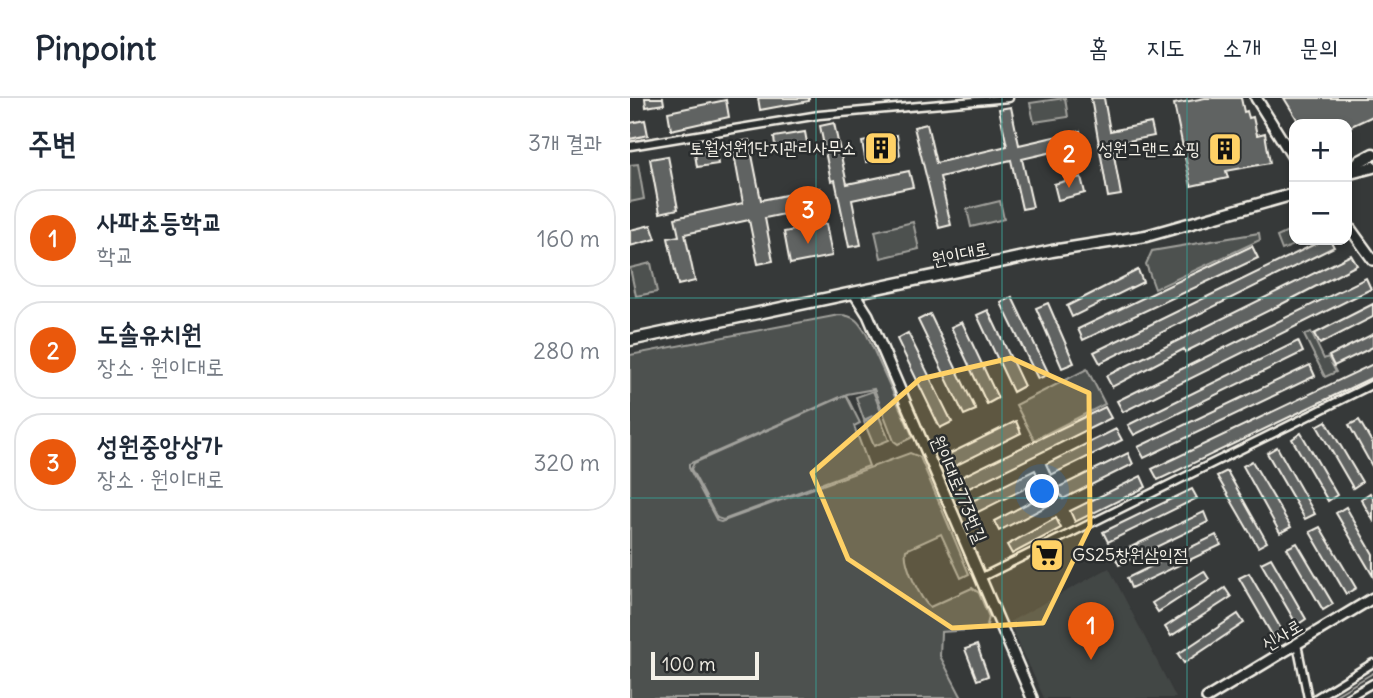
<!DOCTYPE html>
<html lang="ko">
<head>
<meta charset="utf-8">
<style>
  body { margin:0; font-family:Delius,"Poor Story",sans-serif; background:#f2f2f3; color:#1f2937 }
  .controls { position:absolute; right:21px; top:21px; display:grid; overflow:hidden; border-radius:14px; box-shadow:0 4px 10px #0003 }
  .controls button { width:63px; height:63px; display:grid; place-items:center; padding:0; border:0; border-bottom:2px solid #e0e1e3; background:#fff; color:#1f2937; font:35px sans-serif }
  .scale { position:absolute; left:21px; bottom:18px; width:108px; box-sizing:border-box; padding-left:7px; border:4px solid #f4f1e8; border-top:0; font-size:19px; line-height:24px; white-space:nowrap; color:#f4f1e8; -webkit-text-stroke:5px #2a2d2e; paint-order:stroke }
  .you { position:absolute; left:413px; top:394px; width:24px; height:24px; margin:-18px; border:5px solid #fff; border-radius:50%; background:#1a73e8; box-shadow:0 0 0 10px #1a73e833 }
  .badge { display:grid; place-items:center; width:46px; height:46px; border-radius:50%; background:#ea580c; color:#fff; font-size:23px; font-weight:700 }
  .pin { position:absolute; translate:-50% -58px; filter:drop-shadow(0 2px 4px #0008) }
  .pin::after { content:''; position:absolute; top:37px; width:24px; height:21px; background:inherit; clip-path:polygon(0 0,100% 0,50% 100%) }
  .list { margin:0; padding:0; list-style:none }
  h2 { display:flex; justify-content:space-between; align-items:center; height:91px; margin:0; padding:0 28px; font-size:30px }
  h2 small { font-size:23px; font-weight:400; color:#747a83 }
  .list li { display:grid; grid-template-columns:46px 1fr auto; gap:21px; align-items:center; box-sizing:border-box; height:98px; margin:0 14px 14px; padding:0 14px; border:2px solid #e0e1e3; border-radius:28px }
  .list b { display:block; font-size:26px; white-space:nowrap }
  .list p { margin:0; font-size:23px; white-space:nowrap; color:#747a83 }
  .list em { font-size:23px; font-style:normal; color:#747a83 }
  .map { position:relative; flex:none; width:743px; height:600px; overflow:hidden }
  header { display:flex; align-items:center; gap:42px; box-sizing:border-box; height:98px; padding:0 35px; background:#fff; border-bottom:2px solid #e0e1e3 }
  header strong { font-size:33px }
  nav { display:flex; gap:38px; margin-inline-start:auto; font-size:24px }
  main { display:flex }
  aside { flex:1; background:#fff }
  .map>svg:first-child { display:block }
</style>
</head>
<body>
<header>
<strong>Pinpoint</strong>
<nav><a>홈</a><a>지도</a><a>소개</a><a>문의</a></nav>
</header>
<main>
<aside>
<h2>주변<small>3개 결과</small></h2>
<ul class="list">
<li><span class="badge">1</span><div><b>사파초등학교</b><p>학교</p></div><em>160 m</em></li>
<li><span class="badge">2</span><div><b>도솔유치원</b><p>장소 · 원이대로</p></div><em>280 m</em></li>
<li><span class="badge">3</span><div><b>성원중앙상가</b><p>장소 · 원이대로</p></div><em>320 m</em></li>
</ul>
</aside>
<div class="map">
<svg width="743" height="600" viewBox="0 0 743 600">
  <rect width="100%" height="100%" fill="#363939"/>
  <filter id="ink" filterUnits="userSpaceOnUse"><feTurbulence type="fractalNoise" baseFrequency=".0143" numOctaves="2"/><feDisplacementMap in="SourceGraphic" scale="14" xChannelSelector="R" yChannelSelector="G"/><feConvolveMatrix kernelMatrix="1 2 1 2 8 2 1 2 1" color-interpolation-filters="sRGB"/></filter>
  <g filter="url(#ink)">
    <!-- built -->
    <path fill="#434645" d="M479,470L546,600H414L379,524Z"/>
    <!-- green -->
    <g fill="#4e514f" stroke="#a1a19c" stroke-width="2">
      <path d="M435,0L438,19L404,24L400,5Z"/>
      <path d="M8,66L14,101L0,104V67Z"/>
      <path d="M370,103L374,121L341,129L337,111Z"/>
      <path d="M283,124L289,151L251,160L245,133Z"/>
      <path d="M664,131V142H676L652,152L647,139Z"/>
      <path d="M629,135L630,142L525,191L516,166L522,153Z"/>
      <path d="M21,165L27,194L6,198L0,170Z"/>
      <path d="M209,217C225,217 229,224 237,237L283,339L268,346L264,343L244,291L217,296L59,366V370L87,423L91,424L280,355L290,359L339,476L331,480L311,436L276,452C273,465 290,501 300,509L342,490L349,495L359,519L356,531L311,534L310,558L332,600H0V257Z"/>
      <path d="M681,234L694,261L698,259L706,274L695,279L674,237Z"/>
      <path d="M457,271L475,306L404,342L386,307Z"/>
      <path d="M243,293L251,314L234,322L226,299Z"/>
      <path d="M216,297L230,325L224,328L239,368L93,422L87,420L61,371L64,365Z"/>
      <path d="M249,318L259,342L244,348L234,324Z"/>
    </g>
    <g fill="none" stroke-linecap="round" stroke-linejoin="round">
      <!-- stream -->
      <path stroke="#a8a7a1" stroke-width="2" d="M701,600L743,575"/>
    </g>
    <!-- building -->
    <g fill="#616362" stroke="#f4f1e8" stroke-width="2">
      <path d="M15,0H33L34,6L16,9Z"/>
      <path d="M128,0H179V3L130,12Z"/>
      <path d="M461,0H474L480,33L521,25L524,38L482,46L491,97L478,99Z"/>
      <path d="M575,0H611L614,14L617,13L619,20L623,19L627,37L635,35L640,65L596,73L598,80L561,88L544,6Z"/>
      <path d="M654,0H743V18L717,30V26H670Z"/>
      <path d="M96,2L99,19L41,32L38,14Z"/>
      <path d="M381,9L389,47L450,33L453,47L392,61L403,109L392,111L381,62L310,79L321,127L309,130L284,29L297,26L306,65L377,48L369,11Z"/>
      <path d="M15,22L18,37L0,41V25Z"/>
      <path d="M204,25L217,86L279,73L283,89L222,102L231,147L219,149L205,82L201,83L190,28Z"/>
      <path d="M175,34L178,50L146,55L144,39Z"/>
      <path d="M267,37L270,57L236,64L232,44Z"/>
      <path d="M119,42L131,102L190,90L193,108L135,120L143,163L128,166L119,122L55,136L65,183L48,187L38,140L49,138L45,120L113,105L102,45Z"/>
      <path d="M86,53L88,66L67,69L65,56Z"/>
      <path d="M38,58L48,111L30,115L20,61Z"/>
      <path d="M451,79L455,95L428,102L424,86Z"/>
      <path d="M196,126L202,158L160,166L154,134Z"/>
      <path d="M21,127L26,141L0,148V132Z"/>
      <path d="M693,142H700L704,149L470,265L464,254Z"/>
      <path d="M622,148L628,160L453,242L448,231Z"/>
      <path d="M721,157L727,167L650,207L555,254L554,251L482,289L476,278Z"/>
      <path d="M508,172L513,184L442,219L437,208Z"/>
      <path d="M736,180L741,191L493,314L487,303Z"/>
      <path d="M382,199L419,276L408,281L371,205Z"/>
      <path d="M418,205L444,265L432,270L406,210Z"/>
      <path d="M743,206V219L690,246L684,236Z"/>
      <path d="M358,212L394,288L383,294L347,217Z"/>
      <path d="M300,216L346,312L334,317L288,222Z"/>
      <path d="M332,224L368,300L357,306L321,229Z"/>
      <path d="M278,235L322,324L310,330L267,241Z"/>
      <path d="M743,236V249L704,268L699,258Z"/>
      <path d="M668,243L673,254L504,337L498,327Z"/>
      <path d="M743,266V279L528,382L522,371Z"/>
      <path d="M680,267L685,278L514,360L508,349Z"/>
      <path d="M475,309L481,320L331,394L325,382Z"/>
      <path d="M729,322L743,346V370L719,327Z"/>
      <path d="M386,323L391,335L321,370L315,358Z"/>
      <path d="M696,323L732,384L723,390L687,328Z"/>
      <path d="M486,331L492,342L421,377L416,366Z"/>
      <path d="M671,335L707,397L698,403L662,341Z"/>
      <path d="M647,349L685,416L675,421L637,355Z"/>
      <path d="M498,355L503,366L433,401L427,390Z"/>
      <path d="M622,363L661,429L650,435L613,368Z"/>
      <path d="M405,372L410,383L340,418L334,407Z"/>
      <path d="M597,373L637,444L628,449L587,378Z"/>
      <path d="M511,378L516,389L445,424L440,413Z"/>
      <path d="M562,391L567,400L478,444L473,434Z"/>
      <path d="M740,395L743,400V422L731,401Z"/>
      <path d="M416,396L421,406L369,433L364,423Z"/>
      <path d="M716,409L743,456V478L706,415Z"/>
      <path d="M574,414L578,424L489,467L484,457Z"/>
      <path d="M426,420L431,430L382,456L377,447Z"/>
      <path d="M690,429L726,490L716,496L680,434Z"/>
      <path d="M586,437L591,447L501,490L497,480Z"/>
      <path d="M667,445L703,506L693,512L657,450Z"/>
      <path d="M641,460L676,521L667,527L631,465Z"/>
      <path d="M574,473L579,481L528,514L522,505Z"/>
      <path d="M619,475L654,536L645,542L609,480Z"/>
      <path d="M595,490L601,499L541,538L535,529Z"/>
      <path d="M608,516L614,525L554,565L548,556Z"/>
      <path d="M347,547L358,578L347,582L335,551Z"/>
    </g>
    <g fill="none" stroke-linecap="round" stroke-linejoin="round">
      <!-- street casing -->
      <g stroke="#f4f1e8" stroke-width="11">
        <g id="street">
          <path d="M0,48L189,17L379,0"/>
          <path d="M350,480L743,286"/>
          <path d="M667,546L678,600"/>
          <path d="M686,600L743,565"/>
          <path d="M717,600L743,585"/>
        </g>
      </g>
      <!-- secondary casing -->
      <g stroke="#f4f1e8" stroke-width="14">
        <g id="secondary">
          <path d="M626,0L664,61"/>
          <path d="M717,126L743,162"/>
          <path d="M224,195L238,217L402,600"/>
          <path d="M577,600L743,500"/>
        </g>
      </g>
      <!-- primary casing -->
      <g stroke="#f4f1e8" stroke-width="15">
        <g id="primary">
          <path d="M721,74L730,63L743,56"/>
          <path d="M720,75L743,69"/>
          <path d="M0,242L422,153L516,138L664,96"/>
        </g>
      </g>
      <!-- street -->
      <use href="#street" stroke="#2a2d2e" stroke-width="6"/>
      <!-- secondary -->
      <use href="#secondary" stroke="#2a2d2e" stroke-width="9"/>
      <!-- primary -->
      <use href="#primary" stroke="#2a2d2e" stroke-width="10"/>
    </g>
  </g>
  <!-- marked area -->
  <path fill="#ffd166" fill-opacity="0.2" stroke="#ffd166" stroke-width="5" stroke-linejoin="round" d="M381,260L459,295L460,428L413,525L322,530L218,461L182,375L290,281Z"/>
  <!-- grid -->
  <path fill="none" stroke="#3d8f86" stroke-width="2" stroke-opacity="0.55" d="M186,0V600M372,0V600M557,0V600M0,200H743M0,400H743"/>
  <!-- icons -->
  <defs>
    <g id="building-square" transform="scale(1.75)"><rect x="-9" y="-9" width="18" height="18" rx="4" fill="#ffd166" stroke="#2a2d2e"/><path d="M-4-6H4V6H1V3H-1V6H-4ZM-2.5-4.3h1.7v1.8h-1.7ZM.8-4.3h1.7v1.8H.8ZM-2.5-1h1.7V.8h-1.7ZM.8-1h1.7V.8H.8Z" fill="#111"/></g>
    <g id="supermarket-square" transform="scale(1.75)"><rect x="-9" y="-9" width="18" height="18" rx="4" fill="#ffd166" stroke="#2a2d2e"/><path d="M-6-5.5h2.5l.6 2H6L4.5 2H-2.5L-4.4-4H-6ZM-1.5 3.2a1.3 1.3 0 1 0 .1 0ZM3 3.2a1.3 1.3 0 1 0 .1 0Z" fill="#111"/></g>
  </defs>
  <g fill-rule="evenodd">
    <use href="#building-square" x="251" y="50"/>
    <use href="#building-square" x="595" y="51"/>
    <use href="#supermarket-square" x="417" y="457"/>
  </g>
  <g text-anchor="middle" stroke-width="5" stroke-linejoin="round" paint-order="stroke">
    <!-- poi labels -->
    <g font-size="18" fill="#f4f1e8" stroke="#2a2d2e" text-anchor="end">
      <text x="226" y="56">토월성원1단지관리사무소</text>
      <text x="570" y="57">성원그랜드쇼핑</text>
      <text x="442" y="463" text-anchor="start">GS25창원삼익점</text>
    </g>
    <!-- street labels -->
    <g font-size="18" fill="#f4f1e8" stroke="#2a2d2e">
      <text transform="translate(330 156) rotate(-12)" y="6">원이대로</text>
      <text transform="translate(329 391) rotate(67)" y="6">원이대로773번길</text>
      <text transform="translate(652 537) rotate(-31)" y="6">신사로</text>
    </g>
  </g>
</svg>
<div class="controls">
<button>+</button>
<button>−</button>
</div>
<div class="scale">100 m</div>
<div class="you"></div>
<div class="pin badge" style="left:461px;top:562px">1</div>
<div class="pin badge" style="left:439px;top:90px">2</div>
<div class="pin badge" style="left:178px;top:146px">3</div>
</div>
</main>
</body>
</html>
